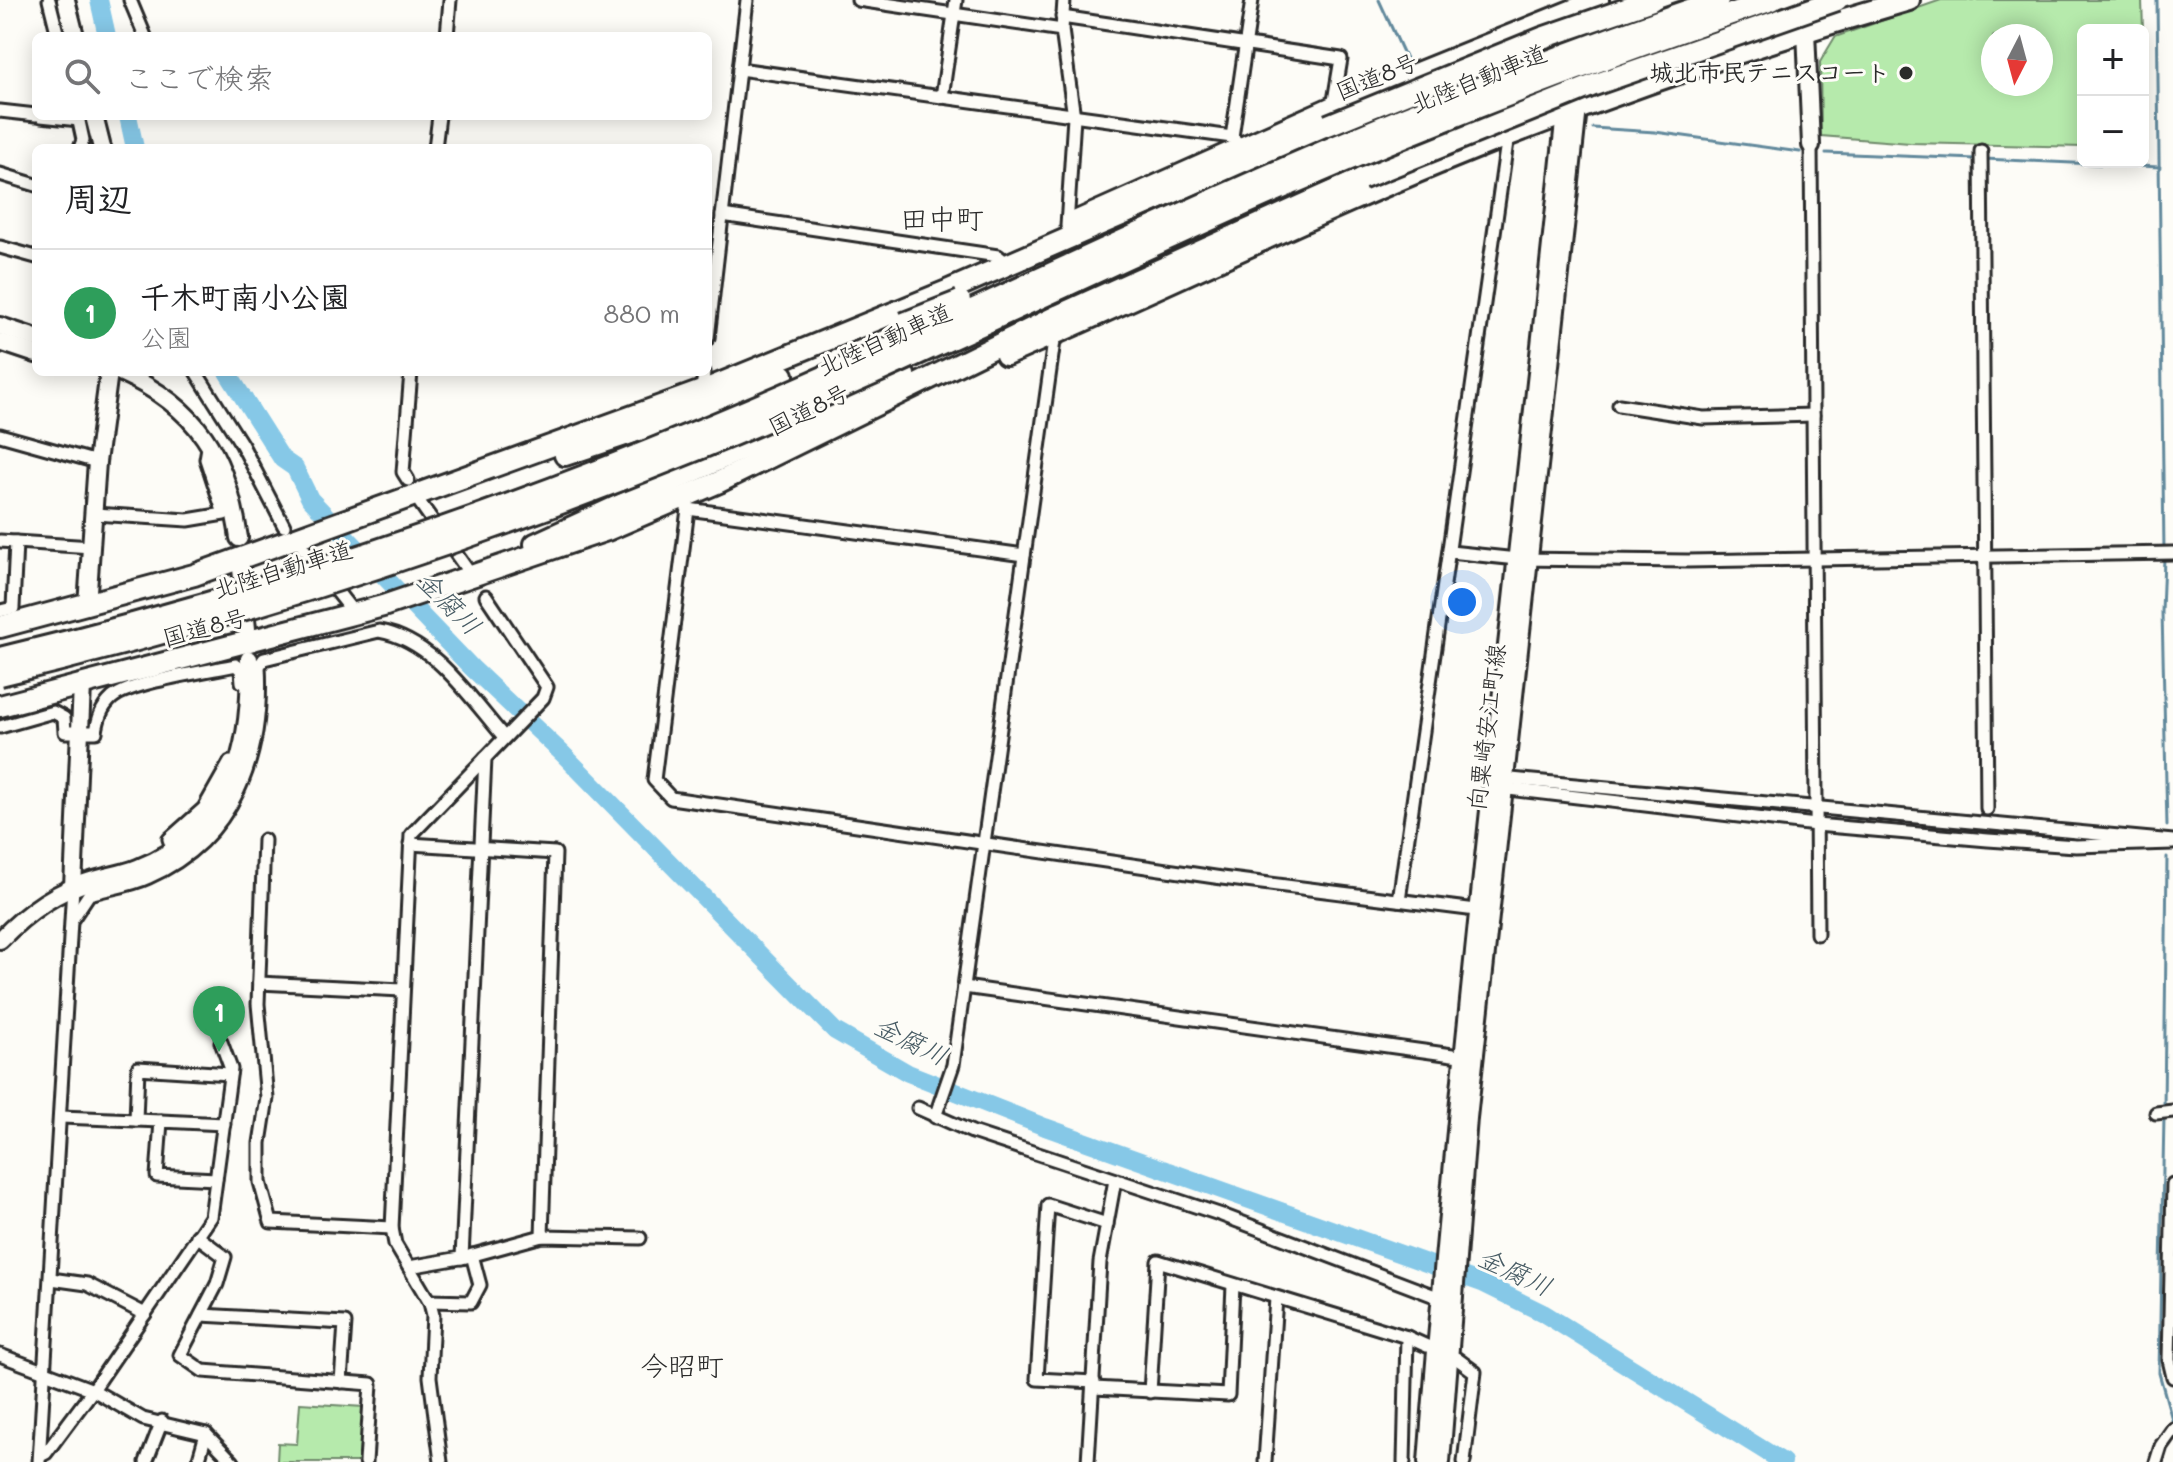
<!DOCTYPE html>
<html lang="ja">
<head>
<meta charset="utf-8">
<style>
  body { margin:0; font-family:Mali,"Klee One",sans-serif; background:#f2f2f2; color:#202124 }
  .controls { position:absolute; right:24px; top:24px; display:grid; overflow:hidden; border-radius:12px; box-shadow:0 4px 20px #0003 }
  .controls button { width:72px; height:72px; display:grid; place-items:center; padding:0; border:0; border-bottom:2px solid #e0e0e0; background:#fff; color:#202124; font:40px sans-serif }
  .compass { position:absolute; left:1981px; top:24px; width:72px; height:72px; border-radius:50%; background:#fff; box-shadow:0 4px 20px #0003; rotate:186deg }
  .you { position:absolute; left:1462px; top:602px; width:28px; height:28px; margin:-20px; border:6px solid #fff; border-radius:50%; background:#1a73e8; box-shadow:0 0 0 12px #1a73e833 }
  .badge { display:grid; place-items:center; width:52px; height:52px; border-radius:50%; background:#7c3aed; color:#fff; font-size:26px; font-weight:700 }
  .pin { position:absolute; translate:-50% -66px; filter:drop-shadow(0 2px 4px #0008) }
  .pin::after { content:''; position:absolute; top:42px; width:28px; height:24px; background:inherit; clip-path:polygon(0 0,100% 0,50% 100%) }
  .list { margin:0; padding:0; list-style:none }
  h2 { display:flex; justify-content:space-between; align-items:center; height:104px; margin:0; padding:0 32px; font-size:34px }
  h2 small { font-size:26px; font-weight:400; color:#757577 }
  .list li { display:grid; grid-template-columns:52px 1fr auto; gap:24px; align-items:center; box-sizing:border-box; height:128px; padding:0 32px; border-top:2px solid #e0e0e0 }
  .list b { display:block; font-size:30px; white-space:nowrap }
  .list p { margin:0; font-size:26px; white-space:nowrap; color:#757577 }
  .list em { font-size:26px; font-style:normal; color:#757577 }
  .icon { flex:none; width:44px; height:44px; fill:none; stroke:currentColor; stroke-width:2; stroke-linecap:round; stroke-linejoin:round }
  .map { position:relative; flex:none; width:2173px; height:1462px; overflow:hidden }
  .search { position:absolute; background:#fff; box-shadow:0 4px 20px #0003; left:32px; top:32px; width:680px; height:88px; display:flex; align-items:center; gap:20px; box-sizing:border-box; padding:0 28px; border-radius:12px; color:#757577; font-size:30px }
  .panel { position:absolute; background:#fff; box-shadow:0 4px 20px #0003; left:32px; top:144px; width:680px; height:232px; border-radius:12px }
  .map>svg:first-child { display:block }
</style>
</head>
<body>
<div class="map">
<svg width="2173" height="1462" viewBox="0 0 2173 1462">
  <rect width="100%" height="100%" fill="#fdfcf7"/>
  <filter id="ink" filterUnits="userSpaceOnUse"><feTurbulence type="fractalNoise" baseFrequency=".0125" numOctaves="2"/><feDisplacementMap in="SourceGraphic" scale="16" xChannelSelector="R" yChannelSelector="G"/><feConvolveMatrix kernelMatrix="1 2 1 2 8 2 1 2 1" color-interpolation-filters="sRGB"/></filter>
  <g filter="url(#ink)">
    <!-- green -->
    <g fill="#b6eaac" stroke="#708a6c" stroke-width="2" fill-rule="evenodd">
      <path d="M1941,0H2142L2143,30H2083V147L1910,143L1821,136L1820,62L1835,37ZM1993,36H2041V84H1993Z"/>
      <path d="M300,1403L364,1407L360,1462H277L278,1443L297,1444Z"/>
    </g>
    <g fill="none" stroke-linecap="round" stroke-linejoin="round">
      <!-- stream -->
      <g stroke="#62899c" stroke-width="3">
        <path d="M1379,0L1408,63"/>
        <path d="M2157,0L2164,551"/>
        <path d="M1593,128L1655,132L1800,152"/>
        <path d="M1826,153L1976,159"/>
        <path d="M1984,159L2160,167"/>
        <path d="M2164,558L2162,612L2167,826"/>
        <path d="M2164,1109L2167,857"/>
        <path d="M2164,1117L2159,1373L2173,1423"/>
      </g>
      <!-- river -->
      <g stroke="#86c8e7" stroke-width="18">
        <path d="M99,0L107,36"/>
        <path d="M128,116L135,148"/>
        <path d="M227,372L282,459L295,468L310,499L472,668L563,754L835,1031L908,1073L1045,1127L1482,1283L1543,1313L1783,1462"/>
      </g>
      <!-- street casing -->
      <g stroke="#2b2b2b" stroke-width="17">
        <g id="street">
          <path d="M49,0L58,36"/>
          <path d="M130,0L145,36"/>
          <path d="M858,0L1062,30"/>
          <path d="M1064,0L1062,30L1074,117L1067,226"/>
          <path d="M1062,17L1341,59L1333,107"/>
          <path d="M447,36L450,0"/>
          <path d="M739,69L1232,137L1241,146"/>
          <path d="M942,97L956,0"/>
          <path d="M0,111L36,115"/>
          <path d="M41,116L79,120"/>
          <path d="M78,117L83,140L80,148"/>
          <path d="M1232,137L1252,0"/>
          <path d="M1811,145L1817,934"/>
          <path d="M435,148L439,116"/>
          <path d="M1981,151L1987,809"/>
          <path d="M0,174L36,185"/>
          <path d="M722,215L998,256L1008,264"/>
          <path d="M0,247L36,257"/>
          <path d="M708,338L747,0"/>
          <path d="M196,372L242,445L284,526"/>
          <path d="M702,391L704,372"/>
          <path d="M1619,405L1703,418L1813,415"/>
          <path d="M0,435L97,462"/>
          <path d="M408,480L403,472L411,372"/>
          <path d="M681,499L688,509L654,780L671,798L1222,878L1484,911"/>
          <path d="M420,503L466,568"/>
          <path d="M688,509L1024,555"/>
          <path d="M95,514L188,520L224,514L206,459L209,442"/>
          <path d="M0,541L92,547"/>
          <path d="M303,548L350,608"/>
          <path d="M1450,552L1517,559L1688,561L2173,553"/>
          <path d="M0,611L13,608L16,542"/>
          <path d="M0,727L53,712L64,718L65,732H96C98,719 101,708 112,698C131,682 208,671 236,665L241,670L242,682"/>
          <path d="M1501,778L2173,841"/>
          <path d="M1500,788L1816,825L1988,840L2076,846L2173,843"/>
          <path d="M264,840L258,1004L267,1098L260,1143V1182L271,1222L392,1228"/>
          <path d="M410,844L555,853L542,1236"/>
          <path d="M173,850L169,839L204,808L230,762"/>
          <path d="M1399,900L1508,135"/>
          <path d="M73,918L89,894C109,888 130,886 149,877C235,839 264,755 259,666L264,659L379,631C434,640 470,698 504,737"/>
          <path d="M259,983L402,990"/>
          <path d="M964,987L1467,1057"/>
          <path d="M918,1108L972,1132L1222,1215L1440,1298"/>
          <path d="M2156,1113L2173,1111"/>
          <path d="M61,1117L136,1120L138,1068L230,1074"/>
          <path d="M935,1117L953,1065L1055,334"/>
          <path d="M136,1120L161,1121"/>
          <path d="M216,1179L157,1176L161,1121L224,1124"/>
          <path d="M2173,1184L2169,1360L2173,1377"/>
          <path d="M197,1236L225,1257L217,1284L180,1355L203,1371L371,1384L366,1462"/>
          <path d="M462,1258L485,758"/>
          <path d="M409,1267L466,1257L542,1236L640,1238"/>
          <path d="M51,1279L87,1284L145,1314"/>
          <path d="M429,1301L471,1302L480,1285L472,1255"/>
          <path d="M201,1315L345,1323L341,1382"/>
          <path d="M1407,1337L1427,1346"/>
          <path d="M0,1355L93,1390L143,1419L206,1434L233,1462"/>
          <path d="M1456,1358L1475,1372L1464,1462"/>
          <path d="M1094,1382L1037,1379L1048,1205L1107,1224"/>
          <path d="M1094,1388L1228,1395L1233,1285"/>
          <path d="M1150,1392L1158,1261L1407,1337L1404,1462"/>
          <path d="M40,1456L46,1453L93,1390L211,1217L231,1069L221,1042"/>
          <path d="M39,1462L73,887"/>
          <path d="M146,1462L162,1421"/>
          <path d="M198,1462L206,1434"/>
          <path d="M441,1462L430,1377L433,1315L430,1303L395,1244L392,1228L411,835L543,698L547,687L486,596"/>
          <path d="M1088,1462L1100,1262L1115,1180"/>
          <path d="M1265,1462L1276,1298"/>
          <path d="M2156,1462L2161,1446L2173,1429"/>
        </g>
      </g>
      <!-- secondary casing -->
      <g stroke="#2b2b2b" stroke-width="22">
        <g id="secondary">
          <path d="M66,0L75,36"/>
          <path d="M1806,31L1811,145"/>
          <path d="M94,116L102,148"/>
          <path d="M0,326L36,338"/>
          <path d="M0,342L36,354"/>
          <path d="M120,372C198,407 227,456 239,538"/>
          <path d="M241,568L247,629"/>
          <path d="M87,605L97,462L109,372"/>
          <path d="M73,887L82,686"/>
          <path d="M0,940C25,914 56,891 91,881C107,876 123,874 138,868C231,831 253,750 249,659"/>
          <path d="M1427,1462C1462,1008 1519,556 1566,103"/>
          <path d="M1441,1462L1468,1118L1579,99"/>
        </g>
      </g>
      <!-- highway casing -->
      <g stroke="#2b2b2b" stroke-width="26">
        <g id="highway">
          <path d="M1075,222L1333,107L1598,0"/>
          <path d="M1006,355C1174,283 1338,201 1509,135C1640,84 1774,39 1909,0"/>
          <path d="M565,455L700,410L783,375"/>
          <path d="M535,544L904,375"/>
          <path d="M0,627L194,575L702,391L947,291L1328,125"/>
          <path d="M0,706L383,606L607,530L719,482L1059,315L1361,179"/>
        </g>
      </g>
      <!-- street -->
      <use href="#street" stroke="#fdfcf7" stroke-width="11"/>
      <!-- secondary -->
      <use href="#secondary" stroke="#fdfcf7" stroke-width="16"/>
      <!-- highway -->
      <use href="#highway" stroke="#fdfcf7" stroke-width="20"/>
      <!-- highway-bridge casing -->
      <g stroke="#2b2b2b" stroke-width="26" stroke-linecap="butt">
        <g id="highway-bridge">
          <path d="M1328,125L1542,38L1652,0"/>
          <path d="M1361,179L1594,85L1837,0"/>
          <path d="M904,323L960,301"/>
          <path d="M0,658C238,601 469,525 695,432C889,352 1077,259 1269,175C1416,110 1566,52 1718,0"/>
          <path d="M0,675C239,618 471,542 699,449C896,369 1087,273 1282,188C1443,118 1606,56 1772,0"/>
        </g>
      </g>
      <!-- highway-bridge -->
      <use href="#highway-bridge" stroke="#fdfcf7" stroke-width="20"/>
    </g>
  </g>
  <!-- markers -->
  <circle fill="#2b2b2b" stroke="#fdfcf7" stroke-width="3" cx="1906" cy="73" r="8"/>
  <g text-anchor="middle" stroke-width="6" stroke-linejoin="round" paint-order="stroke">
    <!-- poi labels -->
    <g font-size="24" font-weight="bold" fill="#2b2b2b" stroke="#fdfcf7" text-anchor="end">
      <text x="1890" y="81">城北市民テニスコート</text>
    </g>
    <!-- street labels -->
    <g font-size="24" fill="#2b2b2b" stroke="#fdfcf7">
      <text transform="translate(1377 77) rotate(-22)" y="8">国道8号</text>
      <text transform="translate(1479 79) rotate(-22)" y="8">北陸自動車道</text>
      <text transform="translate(885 340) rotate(-24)" y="8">北陸自動車道</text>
      <text transform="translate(809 410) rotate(-26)" y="8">国道8号</text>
      <text transform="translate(283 570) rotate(-17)" y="8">北陸自動車道</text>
      <text transform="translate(205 628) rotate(-15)" y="8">国道8号</text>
      <text transform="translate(1487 727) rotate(-83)" y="8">向粟崎安江町線</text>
    </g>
    <!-- water labels -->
    <g font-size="26" font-style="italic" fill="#465a63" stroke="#fdfcf7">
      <text transform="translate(449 603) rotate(45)" y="9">金腐川</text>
      <text transform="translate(911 1041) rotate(26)" y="9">金腐川</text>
      <text transform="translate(1515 1272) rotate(25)" y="9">金腐川</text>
    </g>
    <!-- quarter labels -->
    <g font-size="28" fill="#2b2b2b" stroke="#fdfcf7">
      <text x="942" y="229">田中町</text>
      <text x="682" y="1376">今昭町</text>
    </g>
  </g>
</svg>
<div class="controls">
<button>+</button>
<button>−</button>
</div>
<svg class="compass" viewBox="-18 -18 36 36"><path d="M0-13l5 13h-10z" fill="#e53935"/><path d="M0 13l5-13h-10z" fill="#757577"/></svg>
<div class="you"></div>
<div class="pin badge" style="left:219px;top:1052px;background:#2e9e5b">1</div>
<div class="search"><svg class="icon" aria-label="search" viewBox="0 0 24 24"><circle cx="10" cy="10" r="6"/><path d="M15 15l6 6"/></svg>ここで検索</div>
<section class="panel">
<h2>周辺<small></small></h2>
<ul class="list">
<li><span class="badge" style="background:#2e9e5b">1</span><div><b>千木町南小公園</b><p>公園</p></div><em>880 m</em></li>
</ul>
</section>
</div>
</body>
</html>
